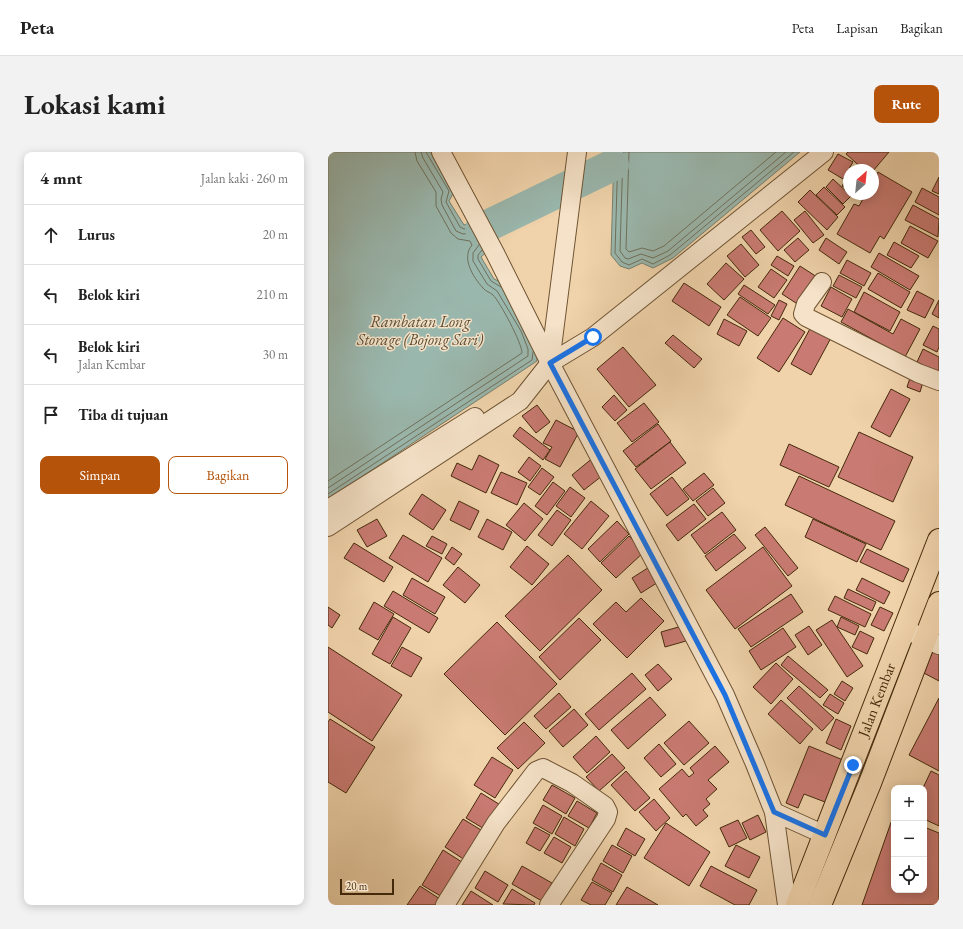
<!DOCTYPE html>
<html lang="id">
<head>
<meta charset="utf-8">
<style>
  body { margin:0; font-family:"EB Garamond",serif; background:#f2f2f2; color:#222 }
  .controls { position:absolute; right:12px; bottom:12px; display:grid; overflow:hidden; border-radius:8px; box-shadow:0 2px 10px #0003 }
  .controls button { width:36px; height:36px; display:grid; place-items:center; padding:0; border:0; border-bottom:1px solid #e0e0e0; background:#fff; color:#222; font:20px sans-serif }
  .compass { position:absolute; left:515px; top:12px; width:36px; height:36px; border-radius:50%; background:#fff; box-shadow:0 2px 10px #0003; rotate:27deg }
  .scale { position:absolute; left:12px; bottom:10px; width:54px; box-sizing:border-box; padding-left:4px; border:2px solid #442a0b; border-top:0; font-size:11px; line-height:14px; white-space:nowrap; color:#442a0b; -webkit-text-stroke:3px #f5e2c8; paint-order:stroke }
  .stop { position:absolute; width:12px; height:12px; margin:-9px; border:3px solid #1a73e8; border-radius:50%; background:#fff }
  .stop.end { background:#1a73e8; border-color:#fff; box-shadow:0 1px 4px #0008 }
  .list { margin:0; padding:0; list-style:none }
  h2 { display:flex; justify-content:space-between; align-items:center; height:52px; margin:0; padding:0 16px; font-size:17px }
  h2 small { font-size:13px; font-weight:400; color:#767676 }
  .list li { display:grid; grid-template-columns:26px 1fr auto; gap:12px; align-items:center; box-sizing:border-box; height:60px; padding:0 16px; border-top:1px solid #e0e0e0 }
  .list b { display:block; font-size:15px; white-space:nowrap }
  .list p { margin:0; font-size:13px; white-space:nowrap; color:#767676 }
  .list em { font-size:13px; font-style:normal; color:#767676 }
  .actions { display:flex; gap:8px; padding:12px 16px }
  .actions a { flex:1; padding:9px 0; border:1px solid #b45309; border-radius:8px; text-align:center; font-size:14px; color:#b45309 }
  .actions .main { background:#b45309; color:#fff }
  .icon { flex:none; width:22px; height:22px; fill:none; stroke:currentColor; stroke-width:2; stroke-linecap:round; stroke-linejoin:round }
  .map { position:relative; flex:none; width:611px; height:753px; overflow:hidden; border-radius:8px }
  header { display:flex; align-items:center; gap:24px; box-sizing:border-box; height:56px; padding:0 20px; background:#fff; border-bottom:1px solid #e0e0e0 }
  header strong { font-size:19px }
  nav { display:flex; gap:22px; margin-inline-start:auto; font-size:14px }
  .intro { display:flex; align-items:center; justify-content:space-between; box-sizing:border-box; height:96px; padding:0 24px }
  h1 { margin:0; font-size:28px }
  .button { padding:10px 18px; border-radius:8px; background:#b45309; color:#fff; font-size:14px; font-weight:700 }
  main { display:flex; gap:24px; padding:0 24px }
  aside { flex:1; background:#fff; border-radius:8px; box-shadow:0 2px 10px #0003 }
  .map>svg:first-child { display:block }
</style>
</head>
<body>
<header>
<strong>Peta</strong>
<nav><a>Peta</a><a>Lapisan</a><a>Bagikan</a></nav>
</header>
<div class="intro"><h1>Lokasi kami</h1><a class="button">Rute</a></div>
<main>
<aside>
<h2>4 mnt<small>Jalan kaki · 260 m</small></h2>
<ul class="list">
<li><svg class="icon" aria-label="ahead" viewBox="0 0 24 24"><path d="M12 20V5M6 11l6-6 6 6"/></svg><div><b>Lurus</b></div><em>20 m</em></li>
<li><svg class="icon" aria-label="left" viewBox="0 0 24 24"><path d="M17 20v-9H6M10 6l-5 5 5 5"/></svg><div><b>Belok kiri</b></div><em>210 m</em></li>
<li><svg class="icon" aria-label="left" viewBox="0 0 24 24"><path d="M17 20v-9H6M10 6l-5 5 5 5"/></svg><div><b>Belok kiri</b><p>Jalan Kembar</p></div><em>30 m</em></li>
<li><svg class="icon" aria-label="arrive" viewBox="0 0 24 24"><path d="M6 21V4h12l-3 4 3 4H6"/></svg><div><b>Tiba di tujuan</b></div></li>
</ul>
<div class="actions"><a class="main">Simpan</a><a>Bagikan</a></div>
</aside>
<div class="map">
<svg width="611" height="753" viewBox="0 0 611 753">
  <rect width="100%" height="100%" fill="#f0d3ab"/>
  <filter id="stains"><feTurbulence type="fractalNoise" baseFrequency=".005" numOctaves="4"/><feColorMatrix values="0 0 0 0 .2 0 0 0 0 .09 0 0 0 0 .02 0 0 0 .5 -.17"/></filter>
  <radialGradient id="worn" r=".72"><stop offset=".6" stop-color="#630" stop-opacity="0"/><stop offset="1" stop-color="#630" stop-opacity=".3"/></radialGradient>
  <!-- water -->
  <g fill="#9ab7ad" stroke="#787f6c">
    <path d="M0,0H102L126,40L121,49L136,73L148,69L163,96L153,105L166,127L175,131L209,195V209L0,347Z"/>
    <path d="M286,0H472L345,106L325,116L314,111L301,117L292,114L283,103Z"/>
  </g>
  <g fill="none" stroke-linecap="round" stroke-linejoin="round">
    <!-- shore -->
    <g stroke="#6f705c" stroke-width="1">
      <path d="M98,0L121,39L118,50L132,75L136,77L142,75"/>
      <path d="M290,0L287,101L294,110L301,113L314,107L325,112L342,103L466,0"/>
      <path d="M295,0L292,99L297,106L300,107L313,102L325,106L340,99L458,0"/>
      <path d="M301,0L298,97L301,100L314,96L325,99L336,94L448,0"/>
      <path d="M154,98L150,103V107L163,129L173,135"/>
      <path d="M0,329L194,201C194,191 172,150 165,143C162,140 158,140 155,136C145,125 133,106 144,93L142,89L130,87L123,81L108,54V40L89,9L87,0"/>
      <path d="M0,336L200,204V197L193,179L169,139L159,132L145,109V101L151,93L144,81L135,82L128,79L114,53L113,47L115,40L95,6L93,0"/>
      <path d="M0,342L204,208L205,200"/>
    </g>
    <!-- river -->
    <path stroke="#9ab7ad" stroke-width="32" d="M153,77L285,13"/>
  </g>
  <!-- building -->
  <g fill="#c97a72" stroke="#442a0b">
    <path d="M520,0H561L545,19L536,18L518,2Z"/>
    <path d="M510,2L525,10L515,27L500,18Z"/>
    <path d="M550,20L584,40L556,87L552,84L542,101L509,82L526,52L531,54L536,45L532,42H545V25L547,26Z"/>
    <path d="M521,22V38L514,34Z"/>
    <path d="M611,25V42L604,39Z"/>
    <path d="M505,27L523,44L515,52L498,35Z"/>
    <path d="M496,35L517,55L509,63L488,43Z"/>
    <path d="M594,36L611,45V63L587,50Z"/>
    <path d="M482,38L510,65L499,78L470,50Z"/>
    <path d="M585,53L611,67L610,85L577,68Z"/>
    <path d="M454,59L472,79L450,99L432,78Z"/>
    <path d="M477,59L496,83L485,91L466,68Z"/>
    <path d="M582,74L610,89L600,106L573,91Z"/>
    <path d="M423,78L437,95L428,102L414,85Z"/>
    <path d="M470,86L481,98L467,110L456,98Z"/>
    <path d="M498,86L519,100L511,112L491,98Z"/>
    <path d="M566,90L591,104L583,116L559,103Z"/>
    <path d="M413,92L431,113L417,125L399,104Z"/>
    <path d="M551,101L591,124L582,138L543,115Z"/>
    <path d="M449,104L466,114L460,124L443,113Z"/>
    <path d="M519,108L543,121L536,134L512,121Z"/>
    <path d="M398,111L416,127L396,148L379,132Z"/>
    <path d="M472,114L489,125L471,153L454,142Z"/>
    <path d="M443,117L459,128L446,146L430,135Z"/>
    <path d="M550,121L582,140L573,156L540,137Z"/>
    <path d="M511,123L534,135L528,146L505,134Z"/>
    <path d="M356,131L393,155L381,174L344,149Z"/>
    <path d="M416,133L447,153L440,162L410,142Z"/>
    <path d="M503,135L524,147L514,165L493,154Z"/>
    <path d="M589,139L606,148L597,166L579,158Z"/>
    <path d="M536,140L572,160L562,179L526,160Z"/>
    <path d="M412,145L443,166L430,184L399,163Z"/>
    <path d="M451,148L459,152L451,168L443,164Z"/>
    <path d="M611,148V166L604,162Z"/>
    <path d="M520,157L565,182L573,167L592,177L577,205L513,170Z"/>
    <path d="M455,166L477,180L451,220L429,206Z"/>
    <path d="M396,167L419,179L411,194L389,182Z"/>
    <path d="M484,173L504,184L483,223L463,212Z"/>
    <path d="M605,174L611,177V195L609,200L595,193Z"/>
    <path d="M345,183L374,207L366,216L337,191Z"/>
    <path d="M295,195L328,233L301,255L269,217Z"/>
    <path d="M595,197L611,205V222L589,210Z"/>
    <path d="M582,226L595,230L592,240L579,235Z"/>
    <path d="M563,237L582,247L562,285L543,275Z"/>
    <path d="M286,243L299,258L287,269L274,255Z"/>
    <path d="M316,251L331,270L304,290L289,271Z"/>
    <path d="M209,253L222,270L208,281L194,264Z"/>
    <path d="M228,268L251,280L232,315L217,307L224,295L215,291Z"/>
    <path d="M330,272L343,289L308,315L295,299Z"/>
    <path d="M192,275L222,298L215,308L185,284Z"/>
    <path d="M531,280L585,305L565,350L510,325Z"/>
    <path d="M342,290L358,311L323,337L307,317Z"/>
    <path d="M461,292L511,315L501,335L452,313Z"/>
    <path d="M151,303L171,313L158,341L123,324L129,311L144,318Z"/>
    <path d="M201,305L213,314L202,329L190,320Z"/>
    <path d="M266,305L279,320L256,338L244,323Z"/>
    <path d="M214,316L226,325L212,343L200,335Z"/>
    <path d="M173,320L199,331L189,353L163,341Z"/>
    <path d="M376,321L386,333L365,349L355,337Z"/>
    <path d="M471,324L567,369L553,398L457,353Z"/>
    <path d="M344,325L361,347L339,364L322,342Z"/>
    <path d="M225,330L237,339L219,363L207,354Z"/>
    <path d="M242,335L257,346L243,365L228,354Z"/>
    <path d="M385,336L397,351L380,364L368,349Z"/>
    <path d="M94,342L118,358L105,378L81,362Z"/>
    <path d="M131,349L151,359L142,378L122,368Z"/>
    <path d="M263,349L281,364L254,397L236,382Z"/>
    <path d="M196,351L215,367L197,389L178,373Z"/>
    <path d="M366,352L378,367L350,389L338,373Z"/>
    <path d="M229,358L243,368L224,394L210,383Z"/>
    <path d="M394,360L408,378L377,402L363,383Z"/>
    <path d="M49,367L59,384L39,395L29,378Z"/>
    <path d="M159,367L184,380L175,398L150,385Z"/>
    <path d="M485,367L538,392L529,410L477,385Z"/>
    <path d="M289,369L301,382L272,410L260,397Z"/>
    <path d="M437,375L470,416L460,424L427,383Z"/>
    <path d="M406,382L418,396L388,419L377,404Z"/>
    <path d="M75,383L114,406L100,430L61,406Z"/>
    <path d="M104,384L119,392L114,402L98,394Z"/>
    <path d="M301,384L316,400L288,426L273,411Z"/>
    <path d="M26,391L65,415L56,430L16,406Z"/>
    <path d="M199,394L221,412L204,433L182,415Z"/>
    <path d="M124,395L134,402L126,413L117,406Z"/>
    <path d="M435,395L464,434L407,477L378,438Z"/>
    <path d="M539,397L581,417L575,430L532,410Z"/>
    <path d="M240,403L274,438L212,499L177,464Z"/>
    <path d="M326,412L335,427L313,441L304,426Z"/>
    <path d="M130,415L152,433L137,451L115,433Z"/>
    <path d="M84,426L117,445L107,462L75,443Z"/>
    <path d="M534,426L562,440L556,452L528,438Z"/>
    <path d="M520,437L548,450L544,459L516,446Z"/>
    <path d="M65,439L110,466L101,481L56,454Z"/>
    <path d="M463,442L475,460L423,495L410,477Z"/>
    <path d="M507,444L543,462L537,475L500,458Z"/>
    <path d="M313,446L336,469L299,506L265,472L288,450L298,460Z"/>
    <path d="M46,450L66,462L50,488L31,477Z"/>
    <path d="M0,455L12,463L4,476L0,473Z"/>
    <path d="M552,455L565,461L556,479L543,473Z"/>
    <path d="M65,465L83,476L62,512L44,502Z"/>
    <path d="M513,465L531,474L527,483L509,475Z"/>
    <path d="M251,466L273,488L232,528L211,505Z"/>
    <path d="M504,468L535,514L519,525L488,478Z"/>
    <path d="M169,470L229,532L177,583L116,522Z"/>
    <path d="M354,474L358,489L337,495L333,480Z"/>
    <path d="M481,474L494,493L480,503L467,483Z"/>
    <path d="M455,476L468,495L433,518L421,499Z"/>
    <path d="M532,479L546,486L539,502L524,495Z"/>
    <path d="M608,494L611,495V529L594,520Z"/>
    <path d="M0,495L74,543L44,589L0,560Z"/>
    <path d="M74,495L94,506L83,525L63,514Z"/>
    <path d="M460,504L500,538L492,546L453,513Z"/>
    <path d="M448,511L465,527L443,552L425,535Z"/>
    <path d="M330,512L344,527L330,539L317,523Z"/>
    <path d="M304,521L318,537L271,578L257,562Z"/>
    <path d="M514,529L525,536L517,549L506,542Z"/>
    <path d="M471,534L506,566L494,579L459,546Z"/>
    <path d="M231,541L243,555L218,577L206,564Z"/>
    <path d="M502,542L516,551L510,562L495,553Z"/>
    <path d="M322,545L338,563L300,597L283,578Z"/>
    <path d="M611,546V619L581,603Z"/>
    <path d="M453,548L485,577L472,592L440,562Z"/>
    <path d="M246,557L260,573L235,595L221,579Z"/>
    <path d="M2,567L47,595L18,641L0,630V570Z"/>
    <path d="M508,567L523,574L513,598L498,591Z"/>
    <path d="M361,569L381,591L356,613L336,591Z"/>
    <path d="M196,570L217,591L190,617L169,596Z"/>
    <path d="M268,584L282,600L259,621L245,605Z"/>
    <path d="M331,592L348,612L333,625L316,606Z"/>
    <path d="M387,594L401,610L380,628L389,637L378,647L382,652L375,658L380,664L368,674L358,662L355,665L331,637L354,617L361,625L366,621L362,616Z"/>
    <path d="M481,594L515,608L497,650L476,642L470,656L458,651Z"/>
    <path d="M284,602L297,616L271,639L258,625Z"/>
    <path d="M164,605L185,618L167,646L146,633Z"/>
    <path d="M298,619L322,646L307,659L283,633Z"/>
    <path d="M603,619L611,623V674L596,667L595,636Z"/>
    <path d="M224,633L247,646L238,662L215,648Z"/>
    <path d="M153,641L174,654L158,678L138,666Z"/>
    <path d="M326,647L342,666L328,679L311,660Z"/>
    <path d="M249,649L269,661L261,676L240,664Z"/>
    <path d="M215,653L234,664L224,682L205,671Z"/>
    <path d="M566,662V738H596V675L611,681V753H534Z"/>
    <path d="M430,663L438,680L422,688L414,671Z"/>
    <path d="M236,665L256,677L247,694L227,682Z"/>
    <path d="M135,667L158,681L140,710L117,695Z"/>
    <path d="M410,668L419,686L401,695L392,676Z"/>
    <path d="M338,671L382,700L361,734L316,706Z"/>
    <path d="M207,675L222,683L212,699L198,691Z"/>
    <path d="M298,676L317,687L307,704L289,693Z"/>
    <path d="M226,685L243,695L234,711L216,701Z"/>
    <path d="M284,693L304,704L295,721L275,709Z"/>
    <path d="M408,693L432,705L421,726L397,714Z"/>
    <path d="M115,698L137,712L116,746L94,733Z"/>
    <path d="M273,711L294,723L285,740L264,728Z"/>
    <path d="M194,714L224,731L214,749L184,732Z"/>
    <path d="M383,714L429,738L421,753H407L372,734Z"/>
    <path d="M157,719L180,733L170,750L147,736Z"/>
    <path d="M264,730L284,741L277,753H263L253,748Z"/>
    <path d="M92,734L112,747L108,753H79Z"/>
    <path d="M299,735L330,753H288Z"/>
    <path d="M184,737L207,751L206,753L175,752Z"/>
    <path d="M143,739L165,753H134Z"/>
  </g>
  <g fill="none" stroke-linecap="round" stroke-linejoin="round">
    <!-- minor casing -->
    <g stroke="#6f5433" stroke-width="20">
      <g id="minor">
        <path d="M113,0L167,101L222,211"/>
        <path d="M249,0L222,211L397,543L427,612L446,660L459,753"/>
        <path d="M494,130L478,152L475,162L478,165L590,221L611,229"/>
        <path d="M0,357L147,265"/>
        <path d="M0,375L192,249L222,211L265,185L496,0"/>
        <path d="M576,477L611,493"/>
        <path d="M446,660L497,683"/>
        <path d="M117,753L168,671L208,619L215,616L244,631L277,654L280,660L278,667L221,753"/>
      </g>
    </g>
    <!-- major casing -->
    <g stroke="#442a0b" stroke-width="24">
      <g id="major">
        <path id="s1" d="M469,753L611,388"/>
        <path d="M492,753L542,631L611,451"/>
      </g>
    </g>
    <!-- minor -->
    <use href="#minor" stroke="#f5e2c8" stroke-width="18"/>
    <!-- major -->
    <use href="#major" stroke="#f0d3ab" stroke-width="22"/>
  </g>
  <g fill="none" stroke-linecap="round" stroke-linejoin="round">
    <!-- route -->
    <path stroke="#1a73e8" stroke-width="5" d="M265,185L222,211L397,543L446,660L497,683L525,613"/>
  </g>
  <g text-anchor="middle" stroke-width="3" stroke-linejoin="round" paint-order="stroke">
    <!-- street labels -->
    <g font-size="15" fill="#442a0b" stroke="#f5e2c8">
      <text dy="5" stroke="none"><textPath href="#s1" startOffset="220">Jalan Kembar</textPath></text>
    </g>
    <!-- water labels -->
    <g font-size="16" font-style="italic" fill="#5a4d34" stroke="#f5e2c8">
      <text x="92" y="175">Rambatan Long<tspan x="92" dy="18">Storage (Bojong Sari)</tspan></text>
    </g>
  </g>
  <rect width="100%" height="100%" filter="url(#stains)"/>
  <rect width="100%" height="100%" fill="url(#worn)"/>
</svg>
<div class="controls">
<button>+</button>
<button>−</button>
<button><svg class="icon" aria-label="locate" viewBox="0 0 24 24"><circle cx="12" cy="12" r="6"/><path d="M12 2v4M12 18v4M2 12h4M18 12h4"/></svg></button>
</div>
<svg class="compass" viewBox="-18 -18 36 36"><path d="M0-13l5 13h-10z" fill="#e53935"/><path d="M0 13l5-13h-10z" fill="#767676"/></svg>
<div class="scale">20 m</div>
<div class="stop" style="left:265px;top:185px"></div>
<div class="stop end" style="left:525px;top:613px"></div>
</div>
</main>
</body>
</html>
